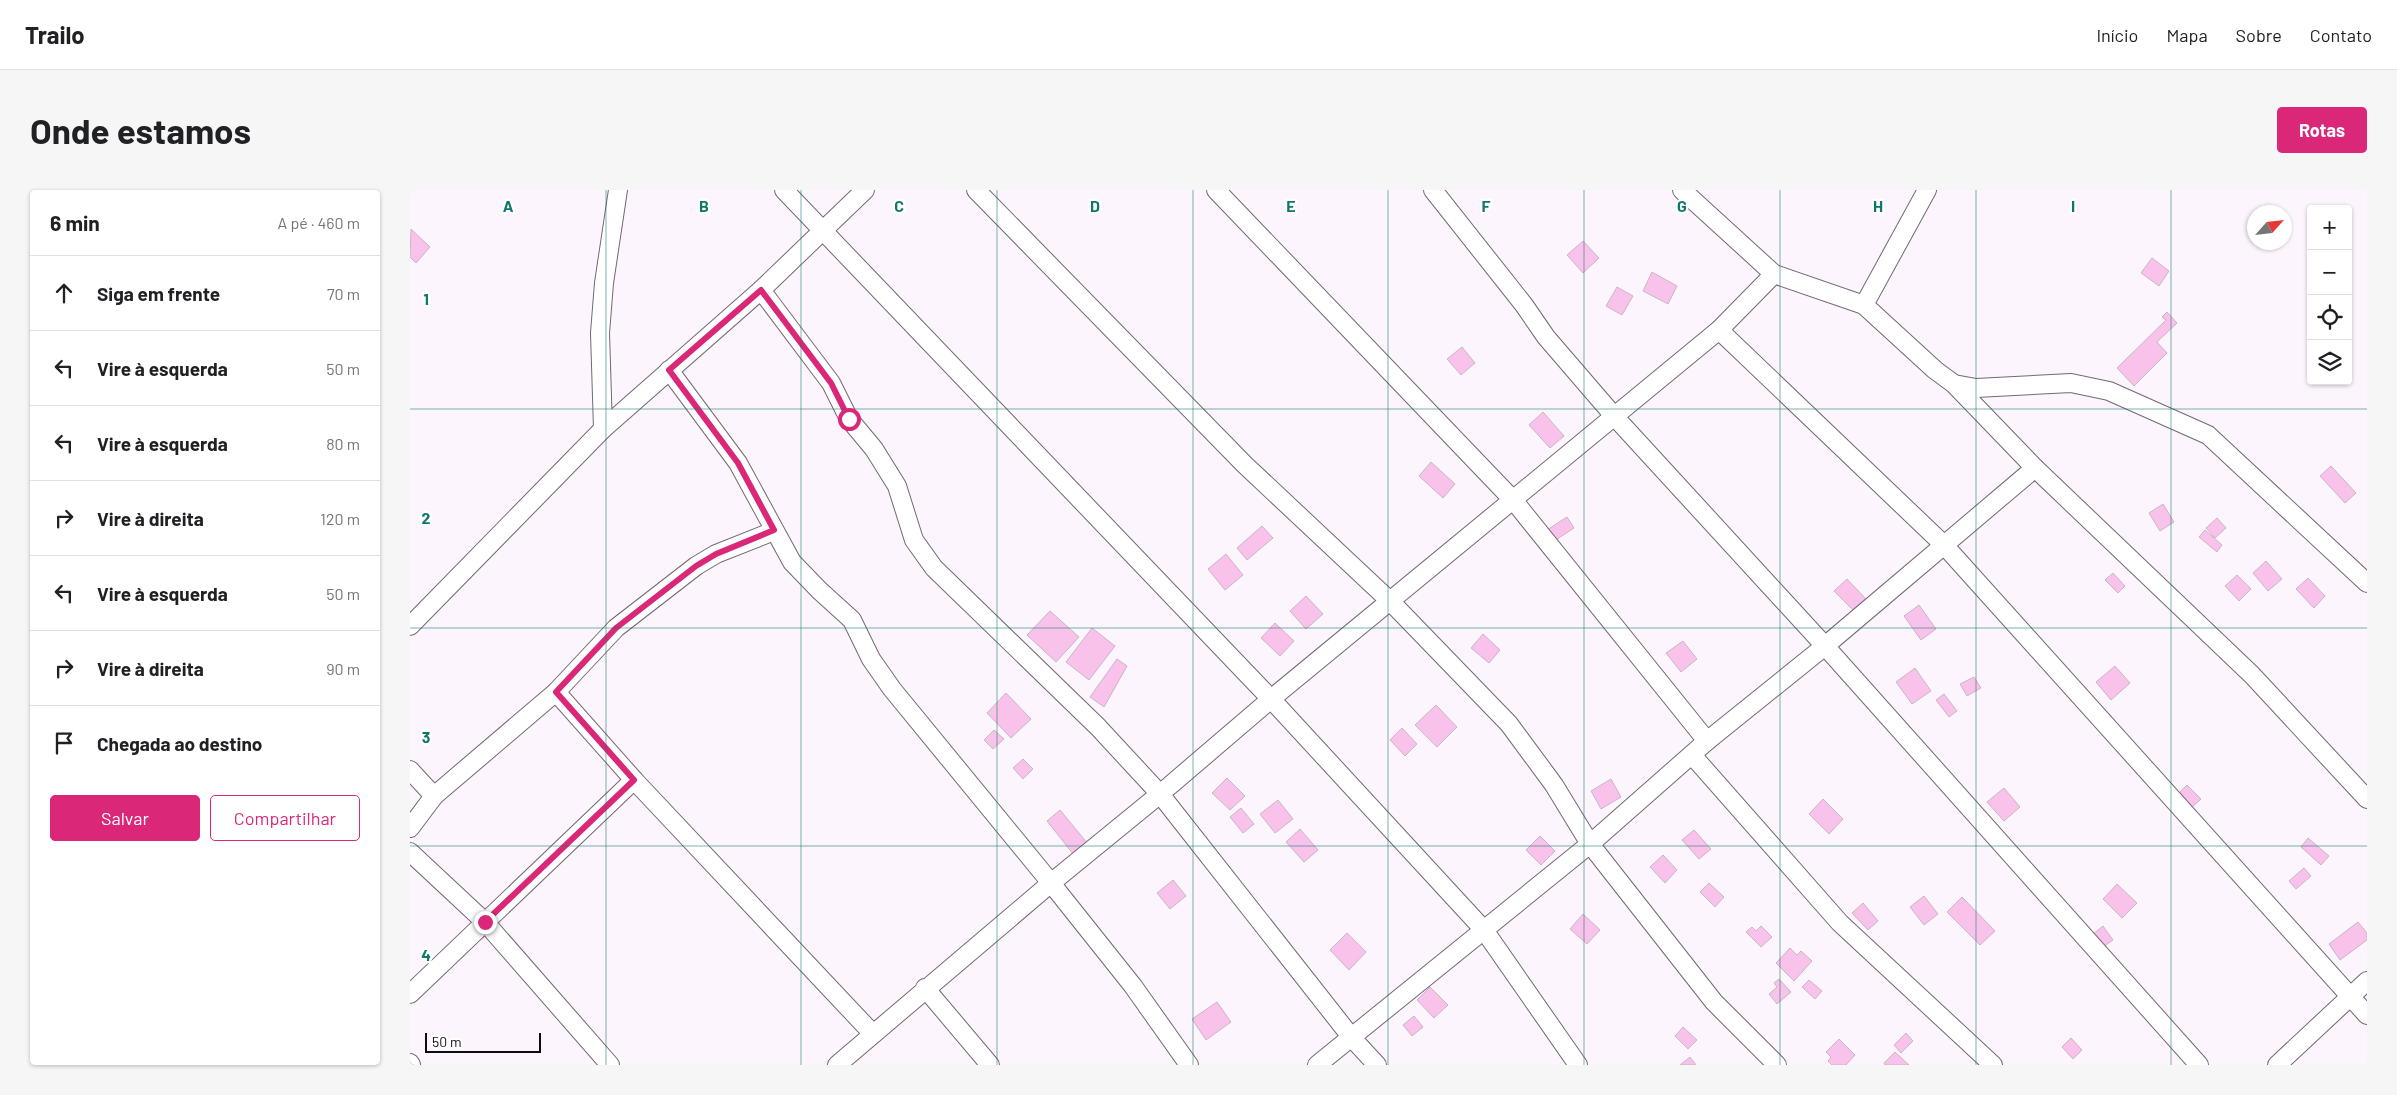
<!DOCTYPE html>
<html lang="pt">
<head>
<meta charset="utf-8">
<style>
  body { margin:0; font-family:Barlow,sans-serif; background:#f6f6f6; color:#202124 }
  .controls { position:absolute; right:15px; top:15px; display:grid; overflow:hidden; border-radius:5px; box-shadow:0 1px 4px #0004 }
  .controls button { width:45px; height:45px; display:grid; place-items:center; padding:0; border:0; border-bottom:1px solid #e0e0e0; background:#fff; color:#202124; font:25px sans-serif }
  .compass { position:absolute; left:1837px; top:15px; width:45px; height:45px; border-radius:50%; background:#fff; box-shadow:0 1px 4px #0004; rotate:63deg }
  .scale { position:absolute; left:15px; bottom:12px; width:116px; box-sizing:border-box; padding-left:5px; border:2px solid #110b11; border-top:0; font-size:14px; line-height:18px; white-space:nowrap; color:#110b11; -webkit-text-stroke:4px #fff; paint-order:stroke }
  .stop { position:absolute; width:15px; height:15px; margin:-11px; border:4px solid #db2777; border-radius:50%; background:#fff }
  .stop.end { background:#db2777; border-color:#fff; box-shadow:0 1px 5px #0008 }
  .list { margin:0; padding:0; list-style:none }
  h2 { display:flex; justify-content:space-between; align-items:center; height:65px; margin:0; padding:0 20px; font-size:21px }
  h2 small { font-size:16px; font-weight:400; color:#757577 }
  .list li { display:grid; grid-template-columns:32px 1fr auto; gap:15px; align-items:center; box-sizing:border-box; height:75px; padding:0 20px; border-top:1px solid #e0e0e0 }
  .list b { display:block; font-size:19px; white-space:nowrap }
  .list em { font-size:16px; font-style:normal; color:#757577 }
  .actions { display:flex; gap:10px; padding:15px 20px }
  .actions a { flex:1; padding:11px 0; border:1px solid #db2777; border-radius:5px; text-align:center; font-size:18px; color:#db2777 }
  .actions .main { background:#db2777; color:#fff }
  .icon { flex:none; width:28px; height:28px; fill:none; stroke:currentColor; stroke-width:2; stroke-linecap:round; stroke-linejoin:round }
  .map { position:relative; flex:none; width:1957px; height:875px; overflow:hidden; border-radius:5px }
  header { display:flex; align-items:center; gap:30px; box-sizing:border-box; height:70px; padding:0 25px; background:#fff; border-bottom:1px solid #e0e0e0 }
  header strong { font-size:24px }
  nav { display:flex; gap:28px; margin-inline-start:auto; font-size:18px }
  .intro { display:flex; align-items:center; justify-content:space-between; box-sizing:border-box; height:120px; padding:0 30px }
  h1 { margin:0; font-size:35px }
  .button { padding:12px 22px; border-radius:5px; background:#db2777; color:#fff; font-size:18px; font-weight:700 }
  main { display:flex; gap:30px; padding:0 30px }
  aside { flex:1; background:#fff; border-radius:5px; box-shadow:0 1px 4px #0004 }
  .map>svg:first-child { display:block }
</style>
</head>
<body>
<header>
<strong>Trailo</strong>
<nav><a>Início</a><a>Mapa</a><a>Sobre</a><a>Contato</a></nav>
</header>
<div class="intro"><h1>Onde estamos</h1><a class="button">Rotas</a></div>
<main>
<aside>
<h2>6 min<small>A pé · 460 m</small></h2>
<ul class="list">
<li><svg class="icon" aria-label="ahead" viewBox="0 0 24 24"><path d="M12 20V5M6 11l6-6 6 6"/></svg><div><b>Siga em frente</b></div><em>70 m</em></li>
<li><svg class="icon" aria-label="left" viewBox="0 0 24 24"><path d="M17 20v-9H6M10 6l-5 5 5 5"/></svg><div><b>Vire à esquerda</b></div><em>50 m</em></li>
<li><svg class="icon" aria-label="left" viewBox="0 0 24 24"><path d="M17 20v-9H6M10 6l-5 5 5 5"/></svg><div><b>Vire à esquerda</b></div><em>80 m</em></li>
<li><svg class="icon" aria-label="right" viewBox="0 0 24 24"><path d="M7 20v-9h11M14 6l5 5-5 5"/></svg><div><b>Vire à direita</b></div><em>120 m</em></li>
<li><svg class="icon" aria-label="left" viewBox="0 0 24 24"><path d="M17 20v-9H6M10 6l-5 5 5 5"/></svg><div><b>Vire à esquerda</b></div><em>50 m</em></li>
<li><svg class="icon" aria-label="right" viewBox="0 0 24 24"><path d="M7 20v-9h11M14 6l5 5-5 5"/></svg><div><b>Vire à direita</b></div><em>90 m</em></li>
<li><svg class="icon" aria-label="arrive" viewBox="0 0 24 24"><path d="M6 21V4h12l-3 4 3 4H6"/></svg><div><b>Chegada ao destino</b></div></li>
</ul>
<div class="actions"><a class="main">Salvar</a><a>Compartilhar</a></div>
</aside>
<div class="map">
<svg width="1957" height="875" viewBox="0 0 1957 875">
  <rect width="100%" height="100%" fill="#fdf5fd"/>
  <!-- building -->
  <g fill="#f9c2ea" stroke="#cab5c4">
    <path d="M1,39L20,57L6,73L0,67Z"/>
    <path d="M1173,51L1189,68L1173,83L1157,65Z"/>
    <path d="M1742,68L1759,81L1749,96L1731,83Z"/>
    <path d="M1242,82L1267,96L1258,114L1233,101Z"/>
    <path d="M1207,97L1223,106L1212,125L1196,116Z"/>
    <path d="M1757,122L1767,133L1747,152L1757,163L1724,196L1707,178L1756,130L1752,127Z"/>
    <path d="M1052,157L1065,173L1051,185L1037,169Z"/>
    <path d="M1133,222L1154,246L1140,258L1119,235Z"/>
    <path d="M1021,272L1045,294L1033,308L1009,286Z"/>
    <path d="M1921,276L1946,303L1935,313L1910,286Z"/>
    <path d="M1753,314L1764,332L1750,341L1739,323Z"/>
    <path d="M1157,327L1164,338L1144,351L1137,340Z"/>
    <path d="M1807,328L1816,338L1805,348L1796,338Z"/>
    <path d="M852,336L863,348L837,370L827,358Z"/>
    <path d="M1795,340L1812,355L1807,362L1789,347Z"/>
    <path d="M816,364L833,385L815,400L798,379Z"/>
    <path d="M1856,371L1872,389L1858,401L1843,383Z"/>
    <path d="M1703,383L1715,396L1708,403L1695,390Z"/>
    <path d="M1827,385L1841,399L1829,411L1815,396Z"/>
    <path d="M1898,388L1915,406L1904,418L1886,399Z"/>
    <path d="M1437,389L1456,409L1444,421L1424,401Z"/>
    <path d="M896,406L913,424L896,439L880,421Z"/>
    <path d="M1509,415L1526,439L1511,450L1494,426Z"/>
    <path d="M640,421L669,447L646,472L617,445Z"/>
    <path d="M865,433L884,451L870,466L851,448Z"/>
    <path d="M682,438L705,456L679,490L656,472Z"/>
    <path d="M1073,444L1090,460L1079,473L1061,458Z"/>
    <path d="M1273,451L1287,469L1271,482L1256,463Z"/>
    <path d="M707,469L717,476L694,517L680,507Z"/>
    <path d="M1705,476L1720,493L1701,510L1686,492Z"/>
    <path d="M1505,478L1521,501L1502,514L1486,492Z"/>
    <path d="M1564,487L1571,498L1557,506L1550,494Z"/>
    <path d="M596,503L621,529L601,548L577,523Z"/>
    <path d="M1534,504L1547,521L1539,527L1526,510Z"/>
    <path d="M1026,515L1047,537L1027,557L1005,535Z"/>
    <path d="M992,538L1007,554L995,566L980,550Z"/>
    <path d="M584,540L594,549L583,559L574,550Z"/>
    <path d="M613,569L623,579L613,589L603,578Z"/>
    <path d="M817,588L835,606L820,620L802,603Z"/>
    <path d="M1201,589L1211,607L1191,619L1181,601Z"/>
    <path d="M1777,595L1791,609L1780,619L1767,605Z"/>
    <path d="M1594,598L1610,617L1594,631L1577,612Z"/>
    <path d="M1413,609L1433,629L1419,644L1399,624Z"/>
    <path d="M868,610L883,629L865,643L850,624Z"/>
    <path d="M831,618L844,634L833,643L820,627Z"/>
    <path d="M650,620L678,654L664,665L637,631Z"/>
    <path d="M890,639L908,660L894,672L876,652Z"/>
    <path d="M1284,640L1301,659L1289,669L1272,650Z"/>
    <path d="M1130,646L1145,661L1131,675L1116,660Z"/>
    <path d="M1898,648L1919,666L1911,675L1891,657Z"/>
    <path d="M1253,665L1267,680L1255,693L1240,677Z"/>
    <path d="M1894,678L1901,686L1886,699L1879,691Z"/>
    <path d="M763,690L776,706L760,719L747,703Z"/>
    <path d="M1299,693L1314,707L1305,717L1290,702Z"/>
    <path d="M1707,694L1727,713L1712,728L1693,709Z"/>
    <path d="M1514,706L1528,724L1514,735L1500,717Z"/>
    <path d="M1552,707L1585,741L1570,755L1537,722Z"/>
    <path d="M1453,713L1468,731L1458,740L1442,723Z"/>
    <path d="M1173,724L1190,740L1177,754L1160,739Z"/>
    <path d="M1948,732L1957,743V750L1930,770L1919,754Z"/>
    <path d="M1351,736L1362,747L1351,757L1336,742L1342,737L1346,741Z"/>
    <path d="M1693,736L1703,750L1693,757L1683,744Z"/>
    <path d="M937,743L956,762L939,780L920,760Z"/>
    <path d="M1380,758L1387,765L1391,761L1402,771L1384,791L1366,773Z"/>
    <path d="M1369,789L1381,802L1367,814L1359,804L1367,797L1364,793Z"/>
    <path d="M1399,790L1412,801L1405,809L1392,797Z"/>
    <path d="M1020,797L1038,815L1024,828L1007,810Z"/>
    <path d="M807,812L821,832L796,850L782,829Z"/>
    <path d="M1004,826L1013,837L1002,846L993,835Z"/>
    <path d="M1273,837L1287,850L1278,859L1265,846Z"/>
    <path d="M1496,843L1503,851L1491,863L1484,855Z"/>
    <path d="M1661,848L1672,860L1663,869L1652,857Z"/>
    <path d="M1429,849L1445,865L1436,875H1422L1418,871L1421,867L1416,862Z"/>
    <path d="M1485,862L1499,875H1475L1474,873Z"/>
    <path d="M1280,867L1286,875H1270Z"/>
  </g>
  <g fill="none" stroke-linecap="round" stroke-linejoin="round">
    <!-- minor casing -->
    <g stroke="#766675" stroke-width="20">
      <g id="minor">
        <path d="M374,0L861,509L1074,740L1168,875"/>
        <path d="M566,0L835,275L981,412L1099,534L1144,595L1180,654L1304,812L1367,875"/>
        <path d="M806,0L1104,311L1297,551"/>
        <path d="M1272,0L1364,84L1454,115L1525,180L1544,194L1566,198L1661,193L1699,201L1798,245L1957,393"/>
        <path d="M351,100L421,193L439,229L464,259L487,296L504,350L524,378L688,537L750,604L942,848L967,875"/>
        <path d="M1454,115L1517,0"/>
        <path d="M1309,140L1534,355L1957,825"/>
        <path d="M259,180L328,273L382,372L409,400L442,430L461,469L482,499L641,693L427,875"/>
        <path d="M1544,194L1625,278L1842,485L1957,609"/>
        <path d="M193,239L190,143L194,93L208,0"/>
        <path d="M1625,278L1415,456L1789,875"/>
        <path d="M0,436L193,239L351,100L455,0"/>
        <path d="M146,502L224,590L463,844"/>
        <path d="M1282,565L1430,733L1583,875"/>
        <path d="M0,580L24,606"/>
        <path d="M0,638L24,606L146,502L206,438L286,376L306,364L364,341"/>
        <path d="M0,662L75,732L200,875"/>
        <path d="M515,798L580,875"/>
        <path d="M0,804L224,590"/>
        <path d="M0,873L1,875"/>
        <path d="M779,875L723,796L641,693L750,604L861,509L1309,140L1364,84"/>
        <path d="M907,875L1180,654L1297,551L1415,456L1204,226L1136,147L1114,115L1023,0"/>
        <path d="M1867,875L1957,791"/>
      </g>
    </g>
    <!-- minor -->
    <use href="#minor" stroke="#fff" stroke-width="18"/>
  </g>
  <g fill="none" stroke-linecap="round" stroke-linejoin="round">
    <!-- route -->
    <path stroke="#db2777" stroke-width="6" d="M75,732L224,590L146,502L206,438L286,376L306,364L364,340L328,273L259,180L351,100L421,193L439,229"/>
  </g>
  <!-- grid -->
  <path fill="none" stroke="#0f766e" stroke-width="1" stroke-opacity="0.55" d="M196,0V875M391,0V875M587,0V875M783,0V875M978,0V875M1174,0V875M1370,0V875M1566,0V875M1761,0V875M0,219H1957M0,438H1957M0,656H1957"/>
  <g font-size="16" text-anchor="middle" font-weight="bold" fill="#0f766e" stroke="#fff" stroke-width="4.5" stroke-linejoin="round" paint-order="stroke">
    <text x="98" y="22">A</text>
    <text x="294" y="22">B</text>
    <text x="489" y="22">C</text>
    <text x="685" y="22">D</text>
    <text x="881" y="22">E</text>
    <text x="1076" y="22">F</text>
    <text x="1272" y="22">G</text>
    <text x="1468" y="22">H</text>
    <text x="1663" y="22">I</text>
    <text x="16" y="115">1</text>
    <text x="16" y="334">2</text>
    <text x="16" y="553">3</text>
    <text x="16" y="771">4</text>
  </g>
</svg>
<div class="controls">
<button>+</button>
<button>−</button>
<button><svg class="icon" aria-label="locate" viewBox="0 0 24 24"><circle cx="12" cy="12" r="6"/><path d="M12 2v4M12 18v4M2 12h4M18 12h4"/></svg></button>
<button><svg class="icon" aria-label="layers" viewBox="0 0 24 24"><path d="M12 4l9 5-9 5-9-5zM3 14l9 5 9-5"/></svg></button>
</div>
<svg class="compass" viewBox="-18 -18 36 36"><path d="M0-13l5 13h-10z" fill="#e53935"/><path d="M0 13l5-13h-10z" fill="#757577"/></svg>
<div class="scale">50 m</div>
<div class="stop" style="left:439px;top:229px"></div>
<div class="stop end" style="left:75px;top:732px"></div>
</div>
</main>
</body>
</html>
